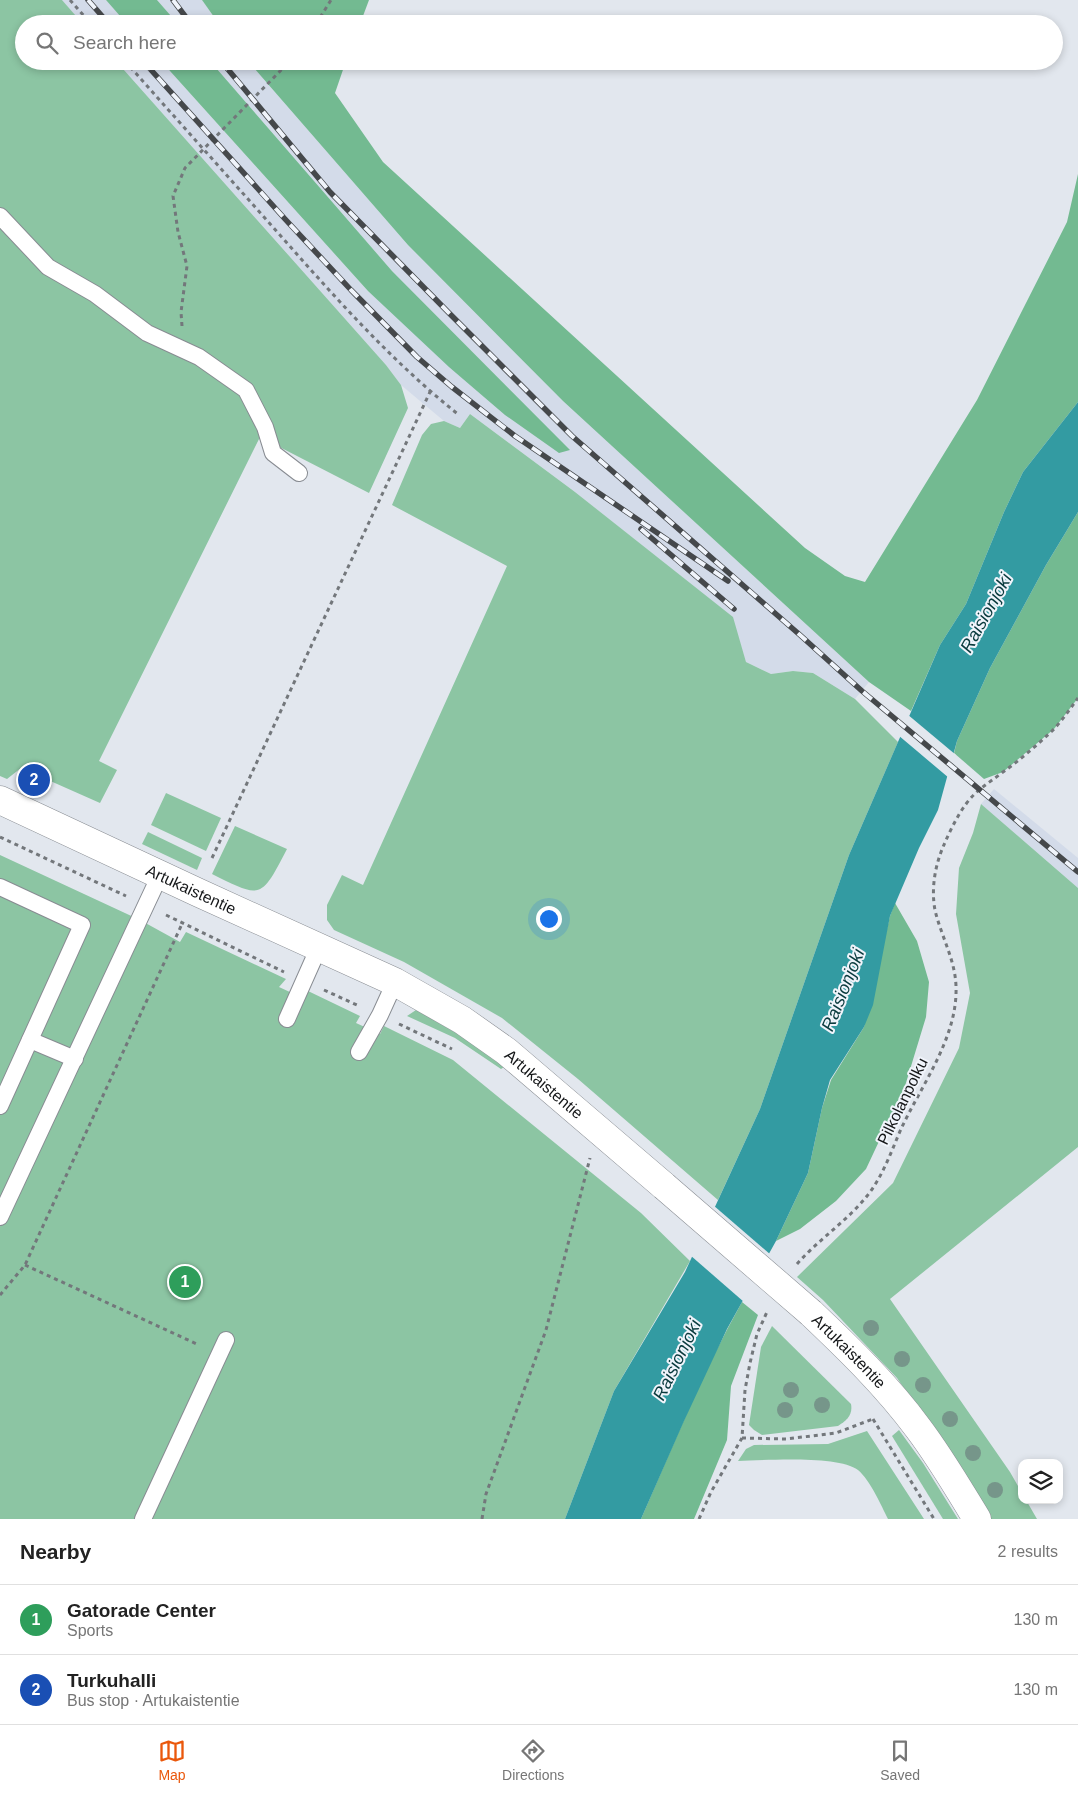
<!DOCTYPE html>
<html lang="en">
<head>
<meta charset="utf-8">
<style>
  body { margin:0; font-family:Helvetica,sans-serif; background:#f2f2f2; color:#222 }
  .controls { position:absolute; right:15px; bottom:15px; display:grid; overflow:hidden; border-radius:10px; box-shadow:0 2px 8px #0003 }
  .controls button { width:45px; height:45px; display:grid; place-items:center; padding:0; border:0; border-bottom:1px solid #e0e0e0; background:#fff; color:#222; font:25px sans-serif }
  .you { position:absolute; left:548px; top:918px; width:18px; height:18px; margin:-12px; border:4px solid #fff; border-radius:50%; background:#1a73e8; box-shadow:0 0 0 8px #1a73e833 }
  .badge { display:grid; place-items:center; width:32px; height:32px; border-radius:50%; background:#ea580c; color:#fff; font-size:16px; font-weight:700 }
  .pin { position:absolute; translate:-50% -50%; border:2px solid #fff; box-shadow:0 1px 5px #0006 }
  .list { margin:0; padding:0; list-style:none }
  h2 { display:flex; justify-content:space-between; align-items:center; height:65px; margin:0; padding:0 20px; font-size:21px }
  h2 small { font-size:16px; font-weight:400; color:#767676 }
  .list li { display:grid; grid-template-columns:32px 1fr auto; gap:15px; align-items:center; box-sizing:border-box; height:70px; padding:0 20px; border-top:1px solid #e0e0e0 }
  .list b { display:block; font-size:19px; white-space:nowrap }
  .list p { margin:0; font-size:16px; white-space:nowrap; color:#767676 }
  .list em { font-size:16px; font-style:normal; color:#767676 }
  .icon { flex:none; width:28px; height:28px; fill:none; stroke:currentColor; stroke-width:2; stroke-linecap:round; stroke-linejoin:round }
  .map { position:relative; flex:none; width:1078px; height:1519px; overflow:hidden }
  .search { position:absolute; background:#fff; box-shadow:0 2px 8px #0003; left:15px; right:15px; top:15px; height:55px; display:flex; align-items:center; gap:12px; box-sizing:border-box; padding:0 18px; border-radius:28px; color:#767676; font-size:19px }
  .sheet { height:205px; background:#fff }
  nav { display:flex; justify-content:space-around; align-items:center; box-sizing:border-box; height:70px; border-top:1px solid #e0e0e0; background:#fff; font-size:14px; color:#767676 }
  nav a { display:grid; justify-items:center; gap:2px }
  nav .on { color:#ea580c }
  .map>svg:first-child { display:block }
</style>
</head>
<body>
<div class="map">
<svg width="1078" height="1519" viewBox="0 0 1078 1519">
  <rect width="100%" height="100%" fill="#e2e7ee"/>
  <!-- built -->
  <g fill="#d3dbe9">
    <path d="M62,0H106L127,24H83Z"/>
    <path d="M157,0H202L219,24H178Z"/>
    <path d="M116,61H161L368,291L569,450L392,271L210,61H248L408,245L563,401L869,682L855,699L813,673L793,671L771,674L746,662L732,617L575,492L470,414L460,428L444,421L401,385L386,365Z"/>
    <path d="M994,789L1078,858V888L981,804Z"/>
  </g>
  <!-- green -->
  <g fill="#8cc5a3">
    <path d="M0,0H62L83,24H24V61H116L386,365L401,385L408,408L369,493L260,437L99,761L117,770L100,803L21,768L7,779L0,776Z"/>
    <path d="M470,414L575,492L733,617L746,662L771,674L793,671L813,673L855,699L898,742L849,855L760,1109L718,1200L578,1079L502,1018L404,962L334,930L327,920V905L342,875L363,885L507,566L392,505L422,435L431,424L444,421L460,428Z"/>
    <path d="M166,793L221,818L206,851L151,825Z"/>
    <path d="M981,804L1078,888V1147L890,1299L1010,1472L1022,1493V1500H1026L1037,1519H986L936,1435L897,1378L823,1300L797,1277L893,1183L959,1048L970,993L956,914L959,868L973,833Z"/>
    <path d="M235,826L287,849C261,899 262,899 212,874Z"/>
    <path d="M148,832L202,858L197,870L142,844Z"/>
    <path d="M0,855L140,920L180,942L186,932L286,979L279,987L305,999L308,991L360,1016L356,1023L380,1034L384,1026L453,1060L641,1213L690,1261L614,1391L565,1519H0Z"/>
    <path d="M416,1010L458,1034L504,1067L501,1069L455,1038L407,1016Z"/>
    <path d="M772,1326L851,1404C853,1415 847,1420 838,1426L762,1435L754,1430L749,1425L761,1347Z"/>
    <path d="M899,1430L923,1463L958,1519H943L892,1436Z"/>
    <path d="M867,1431L924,1519H888C881,1505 870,1480 858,1470C839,1455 764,1460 738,1461L746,1449L754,1445L828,1444Z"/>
  </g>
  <!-- forest -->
  <g fill="#73ba91">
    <path d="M106,0H157L178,24H127Z"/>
    <path d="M202,0H369L360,24H219Z"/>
    <path d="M161,61H210L392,271L570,450L559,453L505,415L449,367L368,291Z"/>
    <path d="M248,61H346L335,93L383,162L805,548L845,576L865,582L977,400L1067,222L1078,174V402L1023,472L1004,512L966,604L940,645L911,711L869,682L563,401L408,245Z"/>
    <path d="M1078,512V698L1054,729L1003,772L984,779L954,753L957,741L990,668L1046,565Z"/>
    <path d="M895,903L917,941L929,982L926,1017L905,1086L866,1169L836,1201L800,1229L776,1241L808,1173L822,1108L831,1080L864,1027L890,916Z"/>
    <path d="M742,1302L758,1315L731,1386L727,1440L694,1519H641C673,1446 703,1371 742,1302Z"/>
  </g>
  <!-- water -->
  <path fill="#339ba2" d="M1078,402V512L1046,565L990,668L957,741L938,810L919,848L890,916L873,1005L864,1027L830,1080L822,1108L808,1173L776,1241L727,1329L684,1421L641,1519H565L614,1391L685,1272L760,1109L849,855L940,645L966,604L1004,512L1023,472Z"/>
  <!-- pier -->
  <g fill="#e2e7ee">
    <path d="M907,714L956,755L949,778L898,735Z"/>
    <path d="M713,1205L771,1255L744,1302L690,1255Z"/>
  </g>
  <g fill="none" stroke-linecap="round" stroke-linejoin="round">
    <!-- service casing -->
    <g stroke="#888c92" stroke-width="18">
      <g id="service">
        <path d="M0,216L48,267L95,294L147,333L199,357L246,390L265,427L273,453L299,473"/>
        <path d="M0,887L82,925L0,1106"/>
        <path d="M287,1019L319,947"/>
        <path d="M30,1040L75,1059"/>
        <path d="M359,1052L380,1015L395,982"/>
        <path d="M0,1217L160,875"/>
        <path d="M143,1519L226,1340"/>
      </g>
    </g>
    <!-- tertiary casing -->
    <g stroke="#888c92" stroke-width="29">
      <g id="tertiary">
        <path id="s1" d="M0,800L197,892L395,982L462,1020L506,1051L664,1186"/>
        <path id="s2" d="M811,1313C849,1349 887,1386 918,1428C940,1457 958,1488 977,1519"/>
      </g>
    </g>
    <!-- path -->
    <g stroke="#73777b" stroke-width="3" stroke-dasharray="4 4" stroke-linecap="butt">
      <path d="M70,0L91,24"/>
      <path d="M316,24L331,0"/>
      <path d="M125,61C179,122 233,182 287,243C341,304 395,364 459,415"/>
      <path d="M182,326L181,312L187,266L178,232L173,196L185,168L290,61"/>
      <path d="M0,837L126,896"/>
      <path d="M212,858L430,392"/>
      <path d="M166,915L284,972"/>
      <path d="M324,990L359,1006"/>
      <path d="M399,1024L452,1049"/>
      <path d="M797,1264C818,1240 847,1221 867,1196C883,1176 891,1152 901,1129C922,1084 958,1037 956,986C955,959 941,936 935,910C931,889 935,866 943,847C949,833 957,816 966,804C977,789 989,783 1003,772C1020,760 1037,745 1052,731C1062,721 1070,709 1078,698"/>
      <path d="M25,1265L199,1345"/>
      <path d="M0,1295L25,1265L182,924"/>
      <path d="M873,1419L934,1519"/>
      <path d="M742,1438L786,1439L836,1433L873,1419"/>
      <path d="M482,1519L486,1494L546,1330L590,1158"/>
      <path d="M699,1519L711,1492L742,1438L745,1390L750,1363L757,1334L767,1312"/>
    </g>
    <!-- service -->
    <use href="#service" stroke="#fff" stroke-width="16"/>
    <!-- tertiary -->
    <use href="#tertiary" stroke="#fff" stroke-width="28"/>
    <!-- rail casing -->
    <g stroke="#45484b" stroke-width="5.5">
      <g id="rail">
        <path d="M88,0L109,24"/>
        <path d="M173,0L191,24"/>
        <path d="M143,61L285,219L351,290L417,357L452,387L515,436L728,581"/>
        <path d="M221,61L330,192L450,314L572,436L800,635L862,691L1078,872"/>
        <path d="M641,529L734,609"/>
      </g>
    </g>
    <!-- rail -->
    <use href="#rail" stroke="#f0f4fb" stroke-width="4" stroke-dasharray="11" stroke-linecap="butt"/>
    <!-- tertiary-bridge casing -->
    <g stroke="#888c92" stroke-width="29" stroke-linecap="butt">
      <path id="tertiary-bridge" d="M664,1186L811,1313"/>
    </g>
    <!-- tertiary-bridge -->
    <use href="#tertiary-bridge" stroke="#fff" stroke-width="28"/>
  </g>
  <!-- trees -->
  <g fill="#76968a">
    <circle cx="871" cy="1328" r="8"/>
    <circle cx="902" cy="1359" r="8"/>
    <circle cx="923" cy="1385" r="8"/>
    <circle cx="791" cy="1390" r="8"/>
    <circle cx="822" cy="1405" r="8"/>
    <circle cx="785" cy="1410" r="8"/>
    <circle cx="950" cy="1419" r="8"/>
    <circle cx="973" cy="1453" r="8"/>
    <circle cx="995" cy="1490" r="8"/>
  </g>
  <g text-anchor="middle" stroke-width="4" stroke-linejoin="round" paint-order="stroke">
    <!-- street labels -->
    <g font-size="16" fill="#141618" stroke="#f0f4fb">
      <text dy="6" stroke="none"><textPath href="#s1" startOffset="211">Artukaistentie</textPath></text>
      <text dy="6" stroke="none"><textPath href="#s1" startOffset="616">Artukaistentie</textPath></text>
      <text transform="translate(902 1101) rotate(-64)" y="6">Pilkolanpolku</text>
      <text dy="6" stroke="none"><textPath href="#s2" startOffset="54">Artukaistentie</textPath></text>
    </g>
    <!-- water labels -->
    <g font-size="18" font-style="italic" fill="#093a3d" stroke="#f0f4fb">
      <text transform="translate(986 613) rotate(-61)" y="6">Raisionjoki</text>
      <text transform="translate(843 990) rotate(-68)" y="6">Raisionjoki</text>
      <text transform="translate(677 1360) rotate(-64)" y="6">Raisionjoki</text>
    </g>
  </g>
</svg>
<div class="controls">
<button><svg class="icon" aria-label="layers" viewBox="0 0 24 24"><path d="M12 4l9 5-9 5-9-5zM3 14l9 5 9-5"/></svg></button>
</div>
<div class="you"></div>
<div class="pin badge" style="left:185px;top:1282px;background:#2e9e5b">1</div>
<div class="pin badge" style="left:34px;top:780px;background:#1a4fb4">2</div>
<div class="search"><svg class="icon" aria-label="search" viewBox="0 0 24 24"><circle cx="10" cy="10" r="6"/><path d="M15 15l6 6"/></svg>Search here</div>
</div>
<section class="sheet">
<h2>Nearby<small>2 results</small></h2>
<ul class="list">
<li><span class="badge" style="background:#2e9e5b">1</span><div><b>Gatorade Center</b><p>Sports</p></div><em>130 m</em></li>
<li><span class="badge" style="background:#1a4fb4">2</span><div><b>Turkuhalli</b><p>Bus stop · Artukaistentie</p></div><em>130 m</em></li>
</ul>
</section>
<nav>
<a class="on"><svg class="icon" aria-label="map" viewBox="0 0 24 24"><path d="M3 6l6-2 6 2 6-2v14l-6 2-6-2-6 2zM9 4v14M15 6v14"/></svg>Map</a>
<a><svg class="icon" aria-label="directions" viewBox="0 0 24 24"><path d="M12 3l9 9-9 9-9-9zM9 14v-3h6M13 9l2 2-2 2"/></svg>Directions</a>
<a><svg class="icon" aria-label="saved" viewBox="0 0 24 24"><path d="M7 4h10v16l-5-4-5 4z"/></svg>Saved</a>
</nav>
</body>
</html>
